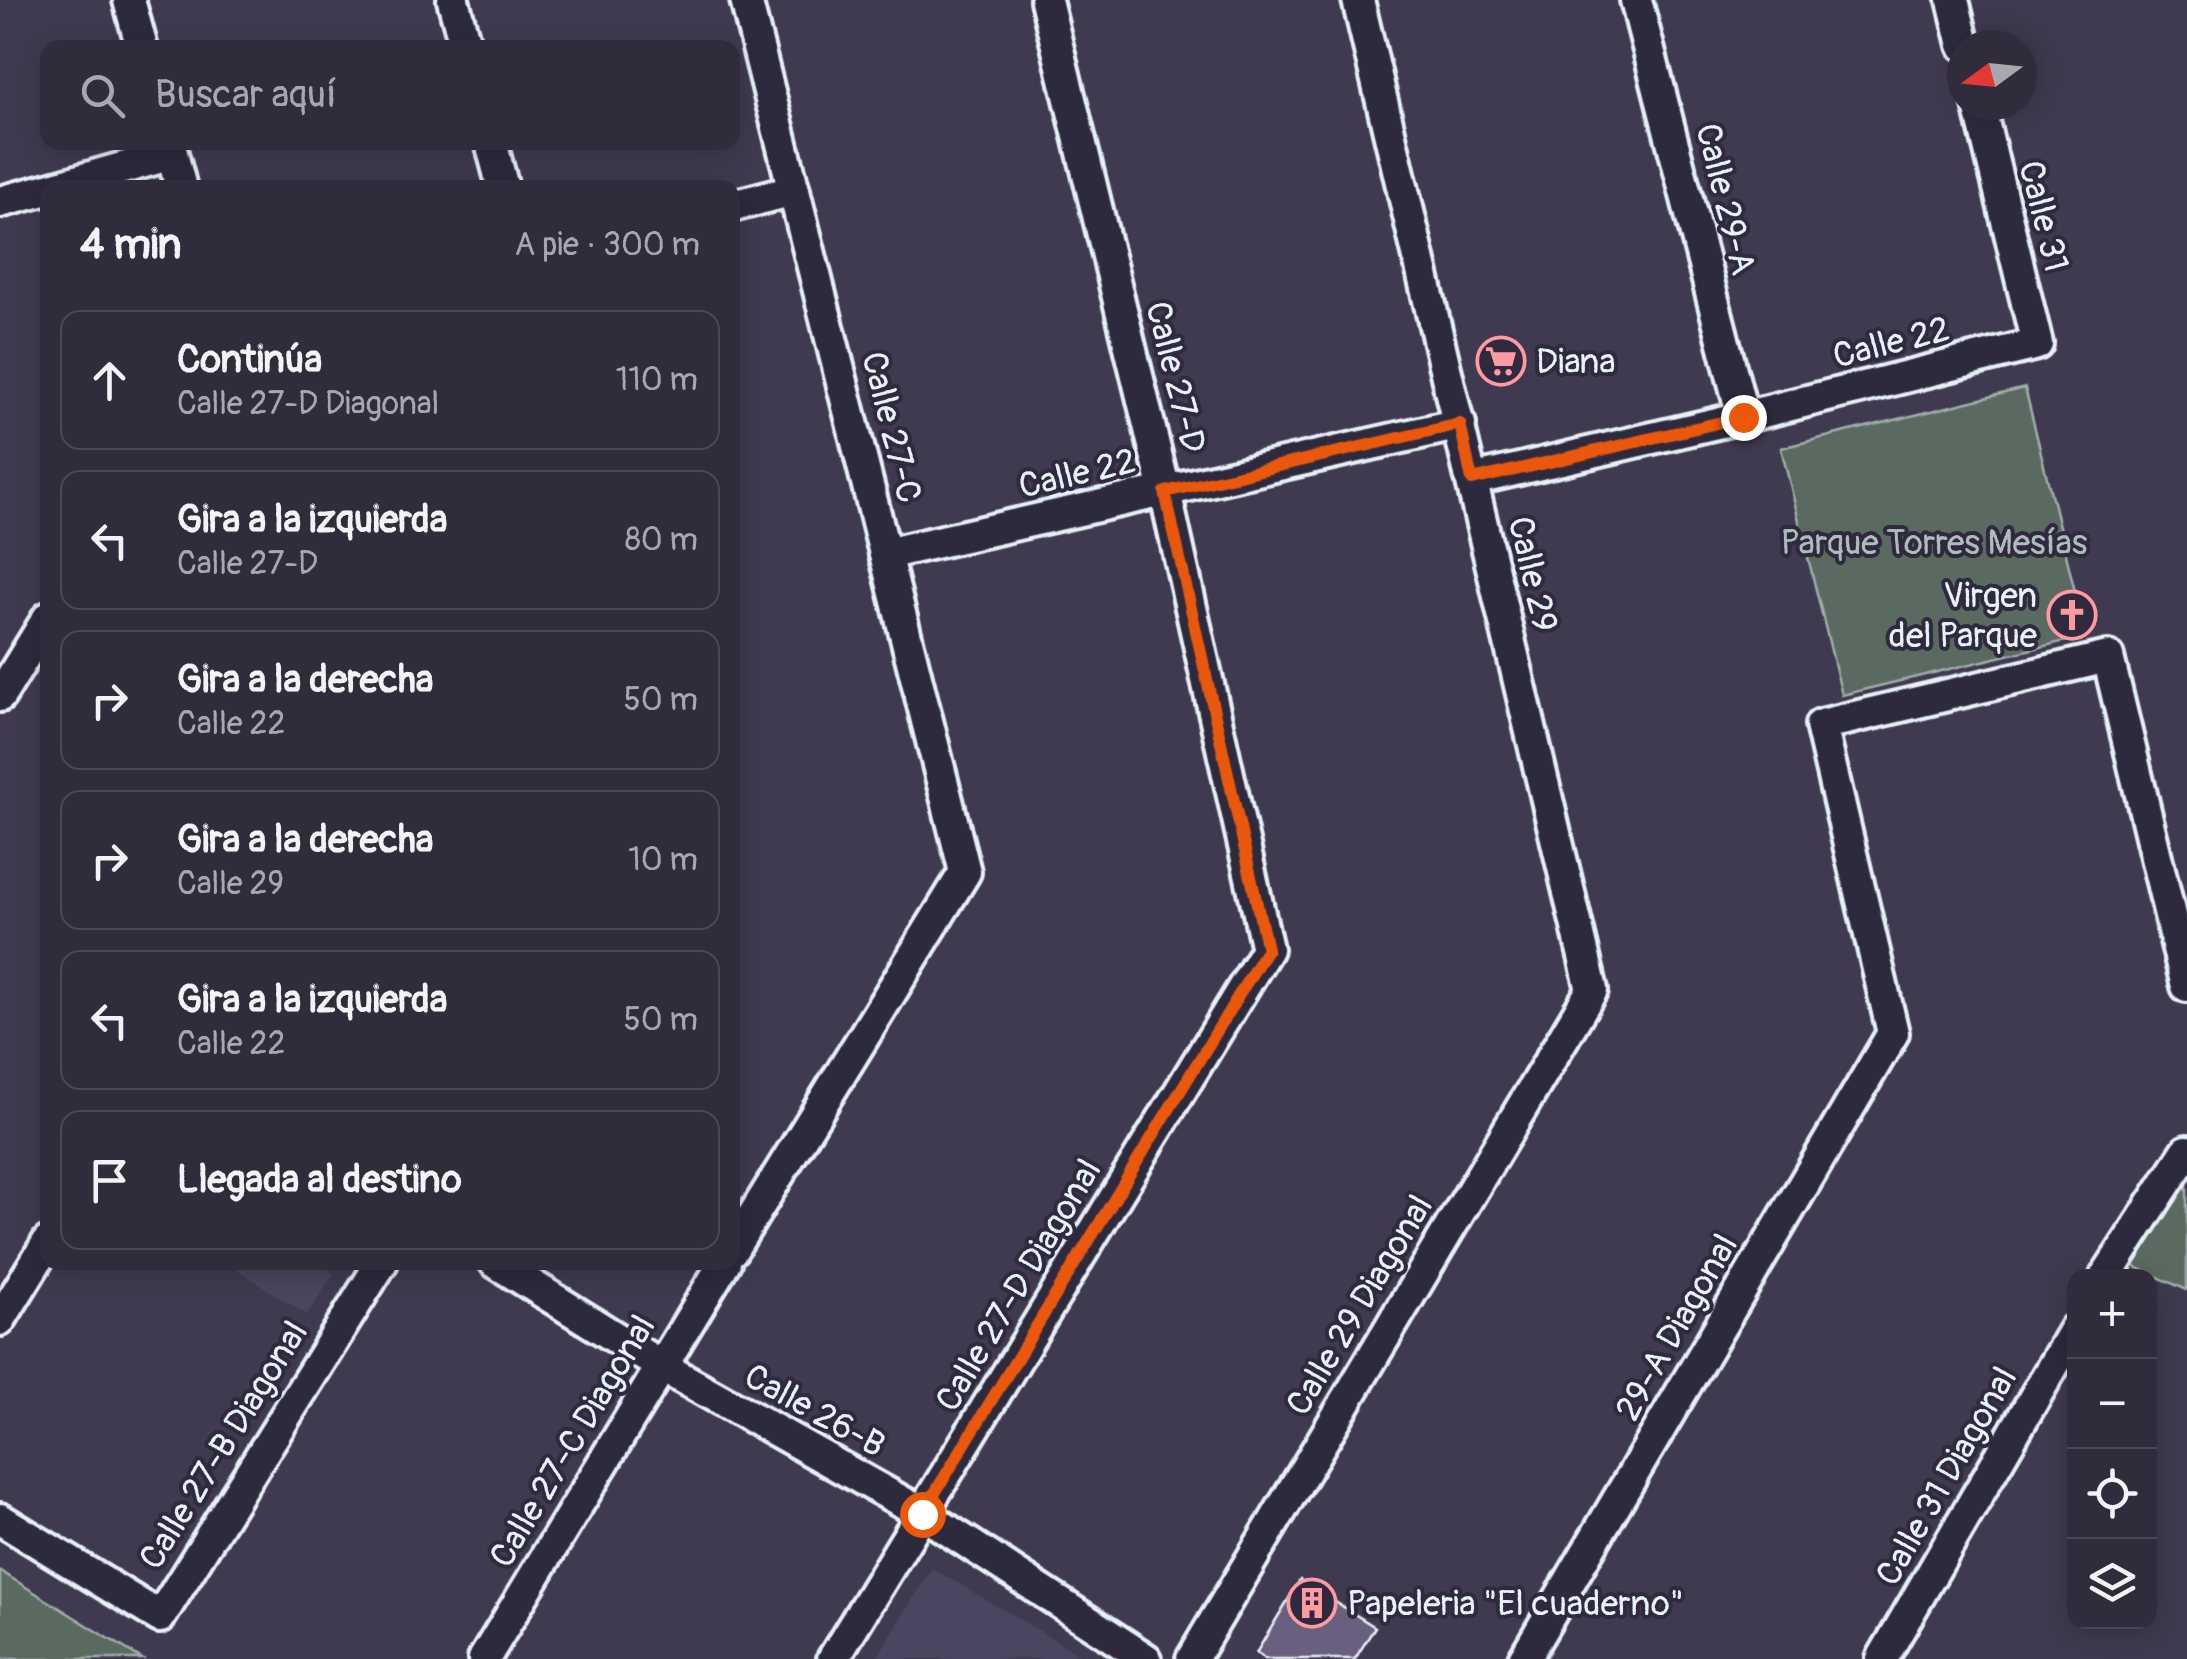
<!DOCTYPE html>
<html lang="es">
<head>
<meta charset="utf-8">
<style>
  body { margin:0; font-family:Pangolin,sans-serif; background:#3c3847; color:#f1f3f6 }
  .controls { position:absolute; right:30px; bottom:30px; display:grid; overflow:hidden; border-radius:20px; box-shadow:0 5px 25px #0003 }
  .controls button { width:90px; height:90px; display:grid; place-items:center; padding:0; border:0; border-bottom:2px solid #4b4856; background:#302c3c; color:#f1f3f6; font:50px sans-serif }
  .compass { position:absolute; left:1947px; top:30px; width:90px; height:90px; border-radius:50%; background:#302c3c; box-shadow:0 5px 25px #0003; rotate:255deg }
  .stop { position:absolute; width:30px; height:30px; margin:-22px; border:8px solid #ea580c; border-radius:50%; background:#fff }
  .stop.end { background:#ea580c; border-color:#fff; box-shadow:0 2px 10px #0008 }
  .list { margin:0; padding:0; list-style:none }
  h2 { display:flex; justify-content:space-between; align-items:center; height:130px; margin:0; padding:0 40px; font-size:42px }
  h2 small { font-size:32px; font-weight:400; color:#a8a7af }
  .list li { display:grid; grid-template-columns:65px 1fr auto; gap:30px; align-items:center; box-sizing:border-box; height:140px; margin:0 20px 20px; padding:0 20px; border:2px solid #4b4856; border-radius:20px }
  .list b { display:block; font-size:38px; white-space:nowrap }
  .list p { margin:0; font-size:32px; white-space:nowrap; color:#a8a7af }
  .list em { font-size:32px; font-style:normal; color:#a8a7af }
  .icon { flex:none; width:55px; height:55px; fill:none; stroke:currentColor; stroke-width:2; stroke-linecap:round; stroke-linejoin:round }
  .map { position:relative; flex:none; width:2187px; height:1659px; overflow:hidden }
  .search { position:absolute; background:#302c3c; box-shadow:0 5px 25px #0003; left:40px; top:40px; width:700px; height:110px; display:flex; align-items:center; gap:25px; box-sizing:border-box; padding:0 35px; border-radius:20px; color:#a8a7af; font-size:38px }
  .panel { position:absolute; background:#302c3c; box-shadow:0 5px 25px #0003; left:40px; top:180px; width:700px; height:1090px; border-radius:20px }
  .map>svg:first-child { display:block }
</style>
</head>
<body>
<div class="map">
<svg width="2187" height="1659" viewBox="0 0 2187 1659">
  <rect width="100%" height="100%" fill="#403a50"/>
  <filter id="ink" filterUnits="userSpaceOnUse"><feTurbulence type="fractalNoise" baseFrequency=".01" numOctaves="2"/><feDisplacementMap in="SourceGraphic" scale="20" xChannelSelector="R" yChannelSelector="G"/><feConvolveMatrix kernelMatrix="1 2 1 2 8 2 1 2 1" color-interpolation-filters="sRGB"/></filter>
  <g filter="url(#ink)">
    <!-- built -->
    <g fill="#4c455e">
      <path d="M227,1263H318L334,1273L307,1315Z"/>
      <path d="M932,1568L1087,1659H876Z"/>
    </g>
    <!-- green -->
    <g fill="#5a6a61" stroke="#a1aeac" stroke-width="2.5">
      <path d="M2025,388L2086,636L1842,695L1781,448Z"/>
      <path d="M2186,1168H2187V1290L2131,1265Z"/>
      <path d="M0,1571L142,1659H0Z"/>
    </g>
    <!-- building -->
    <path fill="#68607e" stroke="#e8f1f8" stroke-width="2.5" d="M1300,1580L1375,1627L1355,1659H1265L1256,1653Z"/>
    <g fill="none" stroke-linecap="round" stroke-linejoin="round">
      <!-- minor casing -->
      <g stroke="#e8f1f8" stroke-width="38">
        <g id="minor">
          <path d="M129,0L142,48"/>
          <path d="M453,0L466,48"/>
          <path d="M1636,0L1743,417"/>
          <path d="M1953,0L1964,45"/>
          <path d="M169,142L181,188"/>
          <path d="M491,142L503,188"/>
          <path d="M52,188L172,154"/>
          <path d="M0,202L48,189"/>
          <path d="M732,206L794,190"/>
          <path d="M1472,480L1743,417L2037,344L1979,105"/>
          <path d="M885,554L1460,424"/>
          <path d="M0,696L48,618"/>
          <path d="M732,1250L965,872L746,0"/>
          <path d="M495,1262L661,1366L922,1513L1146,1659"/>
          <path d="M2106,1276L2187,1151"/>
          <path d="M0,1320L48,1242"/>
          <path d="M0,1519L160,1617L382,1262"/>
          <path d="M484,1659L725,1262"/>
          <path d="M833,1659L1267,949L1165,491L1046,0"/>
          <path d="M1192,1659L1592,990L1358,0"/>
          <path d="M1524,1659L1893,1033L1821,725L2108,657L2187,986"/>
          <path d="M1882,1659L2074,1330"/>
        </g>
      </g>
      <!-- minor -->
      <use href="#minor" stroke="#2f2a3d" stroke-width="30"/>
    </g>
  </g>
  <g fill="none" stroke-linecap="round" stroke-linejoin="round" filter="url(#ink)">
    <!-- route -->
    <path stroke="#ea580c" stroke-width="12" d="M922,1514L1267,949L1165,492L1460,424L1472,480L1743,417"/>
  </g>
  <!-- icons -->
  <defs>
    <g id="supermarket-ring" transform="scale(2.5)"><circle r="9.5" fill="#2f2a3d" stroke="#ff9aa2" stroke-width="1.5"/><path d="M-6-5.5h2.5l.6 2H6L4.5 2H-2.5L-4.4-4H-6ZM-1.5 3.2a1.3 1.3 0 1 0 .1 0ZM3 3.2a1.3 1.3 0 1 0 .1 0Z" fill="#ff9aa2"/></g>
    <g id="church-ring" transform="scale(2.5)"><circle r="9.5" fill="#2f2a3d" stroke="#ff9aa2" stroke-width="1.5"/><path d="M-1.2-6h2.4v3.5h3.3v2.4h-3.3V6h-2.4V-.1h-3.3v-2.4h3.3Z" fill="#ff9aa2"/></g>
    <g id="building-ring" transform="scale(2.5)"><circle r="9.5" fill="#2f2a3d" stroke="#ff9aa2" stroke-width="1.5"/><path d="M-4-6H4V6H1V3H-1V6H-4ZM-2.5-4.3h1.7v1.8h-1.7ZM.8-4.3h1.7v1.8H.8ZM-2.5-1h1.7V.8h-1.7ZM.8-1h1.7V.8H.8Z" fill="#ff9aa2"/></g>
  </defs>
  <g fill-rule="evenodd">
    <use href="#supermarket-ring" x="1501" y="361"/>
    <use href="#church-ring" x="2072" y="615"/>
    <use href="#building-ring" x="1312" y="1603"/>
  </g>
  <g text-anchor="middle" stroke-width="8" stroke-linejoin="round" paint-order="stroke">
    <!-- street labels -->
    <g font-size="35" fill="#e8f1f8" stroke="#2f2a3d">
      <text transform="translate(1726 199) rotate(76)" y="12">Calle 29-A</text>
      <text transform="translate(2044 216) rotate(76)" y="12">Calle 31</text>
      <text transform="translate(1891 342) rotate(-14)" y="12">Calle 22</text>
      <text transform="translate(1176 377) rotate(76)" y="12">Calle 27-D</text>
      <text transform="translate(892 427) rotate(76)" y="12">Calle 27-C</text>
      <text transform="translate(1077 473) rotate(-13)" y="12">Calle 22</text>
      <text transform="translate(1533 574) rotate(77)" y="12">Calle 29</text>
      <text transform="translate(1018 1285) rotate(-59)" y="12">Calle 27-D Diagonal</text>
      <text transform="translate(1359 1305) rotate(-59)" y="12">Calle 29 Diagonal</text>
      <text transform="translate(1676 1327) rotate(-60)" y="12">29-A Diagonal</text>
      <text transform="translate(815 1410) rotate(29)" y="12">Calle 26-B</text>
      <text transform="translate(572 1441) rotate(-59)" y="12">Calle 27-C Diagonal</text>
      <text transform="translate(223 1445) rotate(-58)" y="12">Calle 27-B Diagonal</text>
      <text transform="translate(1946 1476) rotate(-60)" y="12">Calle 31 Diagonal</text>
    </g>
    <!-- poi labels -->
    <g font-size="35" fill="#e8f1f8" stroke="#2f2a3d" text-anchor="start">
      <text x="1536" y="373">Diana</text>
      <text x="2037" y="607" text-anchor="end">Virgen<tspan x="2037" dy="40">del Parque</tspan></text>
      <text x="1347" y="1615">Papeleria "El cuaderno"</text>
    </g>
    <!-- park labels -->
    <g font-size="35" fill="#afbbbc" stroke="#2f2a3d">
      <text x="1934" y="554">Parque Torres Mesías</text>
    </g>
  </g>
</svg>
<div class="controls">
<button>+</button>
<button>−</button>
<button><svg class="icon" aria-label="locate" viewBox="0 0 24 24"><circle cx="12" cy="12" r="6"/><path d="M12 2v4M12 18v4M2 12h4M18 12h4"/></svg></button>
<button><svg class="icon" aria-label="layers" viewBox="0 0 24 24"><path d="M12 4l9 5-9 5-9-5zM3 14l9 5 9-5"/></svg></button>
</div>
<svg class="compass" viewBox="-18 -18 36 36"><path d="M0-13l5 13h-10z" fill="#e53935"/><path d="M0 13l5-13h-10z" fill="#a8a7af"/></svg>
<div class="stop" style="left:922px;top:1514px"></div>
<div class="stop end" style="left:1743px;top:417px"></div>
<div class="search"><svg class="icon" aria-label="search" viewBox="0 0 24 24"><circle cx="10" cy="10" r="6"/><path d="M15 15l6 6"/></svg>Buscar aquí</div>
<section class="panel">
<h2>4 min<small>A pie · 300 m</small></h2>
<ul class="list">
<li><svg class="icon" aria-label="ahead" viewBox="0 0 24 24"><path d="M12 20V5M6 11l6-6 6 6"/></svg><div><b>Continúa</b><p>Calle 27-D Diagonal</p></div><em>110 m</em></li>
<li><svg class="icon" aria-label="left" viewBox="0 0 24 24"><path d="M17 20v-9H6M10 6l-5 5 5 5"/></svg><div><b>Gira a la izquierda</b><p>Calle 27-D</p></div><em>80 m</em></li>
<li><svg class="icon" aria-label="right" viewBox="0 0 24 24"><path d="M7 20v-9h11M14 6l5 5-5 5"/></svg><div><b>Gira a la derecha</b><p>Calle 22</p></div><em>50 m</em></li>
<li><svg class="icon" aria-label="right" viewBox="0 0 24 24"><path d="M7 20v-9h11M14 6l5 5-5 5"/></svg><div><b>Gira a la derecha</b><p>Calle 29</p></div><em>10 m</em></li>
<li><svg class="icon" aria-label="left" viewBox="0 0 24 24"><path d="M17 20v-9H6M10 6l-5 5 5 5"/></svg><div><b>Gira a la izquierda</b><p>Calle 22</p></div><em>50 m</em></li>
<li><svg class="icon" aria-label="arrive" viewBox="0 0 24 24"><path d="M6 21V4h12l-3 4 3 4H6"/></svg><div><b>Llegada al destino</b></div></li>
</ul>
</section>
</div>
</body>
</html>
